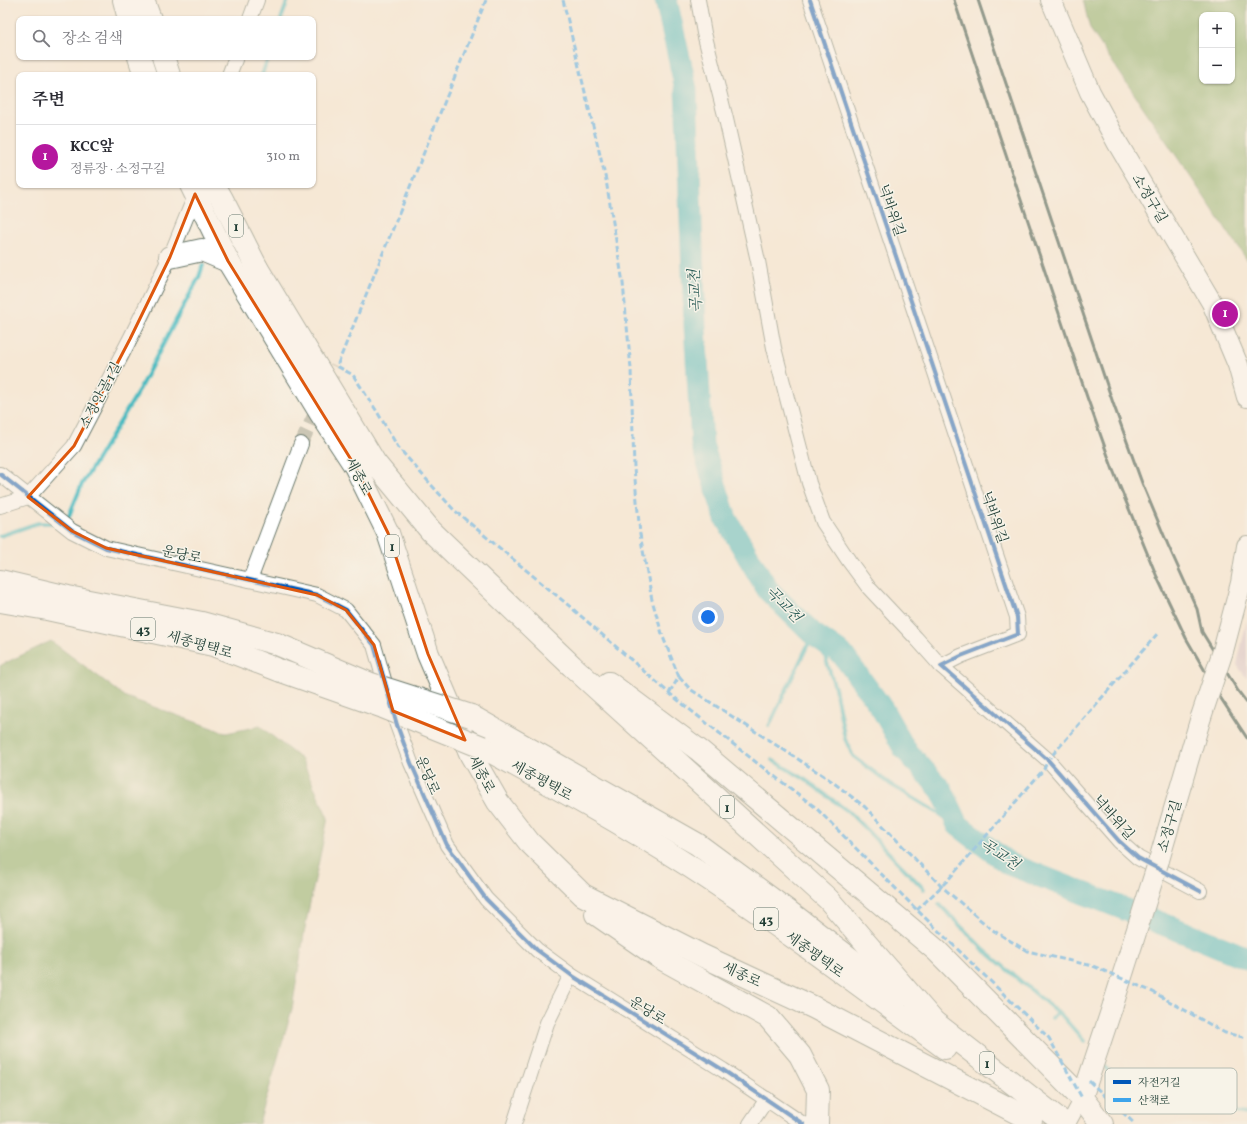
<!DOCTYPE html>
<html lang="ko">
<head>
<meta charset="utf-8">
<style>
  body { margin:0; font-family:Vollkorn,"Noto Serif KR",serif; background:#f7f7f7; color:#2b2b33 }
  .controls { position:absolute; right:12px; top:12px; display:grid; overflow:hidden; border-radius:8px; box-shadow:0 1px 3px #0004 }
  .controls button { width:36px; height:36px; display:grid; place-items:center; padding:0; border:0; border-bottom:1px solid #e1e1e2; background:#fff; color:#2b2b33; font:20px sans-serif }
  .you { position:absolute; left:708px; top:617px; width:14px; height:14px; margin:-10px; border:3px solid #fff; border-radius:50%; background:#1a73e8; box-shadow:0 0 0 6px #1a73e833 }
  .badge { display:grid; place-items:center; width:26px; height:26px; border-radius:50%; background:#b5179e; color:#fff; font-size:13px; font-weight:700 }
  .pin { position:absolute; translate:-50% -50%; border:2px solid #fff; box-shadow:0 1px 4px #0006 }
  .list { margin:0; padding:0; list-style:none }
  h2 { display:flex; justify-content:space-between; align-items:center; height:52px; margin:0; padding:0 16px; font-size:17px }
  h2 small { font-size:13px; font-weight:400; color:#7c7c81 }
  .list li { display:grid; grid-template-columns:26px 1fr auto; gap:12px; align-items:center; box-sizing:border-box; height:64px; padding:0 16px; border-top:1px solid #e1e1e2 }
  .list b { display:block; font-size:15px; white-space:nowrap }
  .list p { margin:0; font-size:13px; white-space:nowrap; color:#7c7c81 }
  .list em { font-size:13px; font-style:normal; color:#7c7c81 }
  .icon { flex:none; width:22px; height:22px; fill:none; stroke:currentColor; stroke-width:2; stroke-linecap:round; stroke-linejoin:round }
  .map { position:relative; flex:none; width:1247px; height:1124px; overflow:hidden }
  .search { position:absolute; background:#fff; box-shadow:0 1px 3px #0004; left:16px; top:16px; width:300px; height:44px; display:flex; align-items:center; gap:10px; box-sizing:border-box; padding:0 14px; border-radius:8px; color:#7c7c81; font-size:15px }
  .panel { position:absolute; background:#fff; box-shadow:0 1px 3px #0004; left:16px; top:72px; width:300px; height:116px; border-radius:8px }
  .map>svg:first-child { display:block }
</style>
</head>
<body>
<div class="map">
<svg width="1247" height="1124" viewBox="0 0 1247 1124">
  <rect width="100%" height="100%" fill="#f7f3e8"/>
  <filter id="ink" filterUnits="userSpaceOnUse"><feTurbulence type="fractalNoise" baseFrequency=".025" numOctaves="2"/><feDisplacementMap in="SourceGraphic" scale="8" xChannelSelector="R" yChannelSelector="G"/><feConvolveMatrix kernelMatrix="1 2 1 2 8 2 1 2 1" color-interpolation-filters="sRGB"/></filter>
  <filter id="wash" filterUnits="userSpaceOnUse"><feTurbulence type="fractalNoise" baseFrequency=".012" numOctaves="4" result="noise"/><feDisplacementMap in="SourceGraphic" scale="16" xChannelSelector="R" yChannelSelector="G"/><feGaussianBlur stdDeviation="0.9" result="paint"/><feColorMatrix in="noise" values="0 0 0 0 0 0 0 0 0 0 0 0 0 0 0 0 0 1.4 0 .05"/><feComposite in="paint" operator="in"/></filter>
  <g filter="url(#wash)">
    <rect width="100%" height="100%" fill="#f6e8d5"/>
    <!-- industrial -->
    <path fill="#d2bdc6" d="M1247,620V679L1237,665Z"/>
    <!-- forest -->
    <g fill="#80aa61" stroke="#50744a" fill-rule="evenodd">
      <path d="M1083,0H1247V260L1090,29ZM1202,15H1232V81H1202Z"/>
      <path d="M51,641L126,697L226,733L260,726L302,760L328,818L306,922L292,1009L259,1124H0V666L3,664Z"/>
    </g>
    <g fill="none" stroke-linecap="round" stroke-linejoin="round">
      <!-- stream -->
      <g stroke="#4cbbc1" stroke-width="4">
        <path d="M281,19L288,0"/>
        <path d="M262,75L268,57"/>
        <path d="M66,523L82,484L135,397L199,277L203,265"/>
        <path d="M0,536L38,523H55"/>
        <path d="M813,634L825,656L835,688L845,739L853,756L890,784L958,825"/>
        <path d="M769,726L813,634"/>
        <path d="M772,760L803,778L849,812L924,889"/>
        <path d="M939,904L983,949L1064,1018L1085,1042"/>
        <path d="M1052,1018L1057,1012"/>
        <path d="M1102,1062L1130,1097L1247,1114"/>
      </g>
      <!-- river -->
      <path stroke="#4cbbc1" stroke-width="23" d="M666,0L686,89L695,326L702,444L726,519L768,590L813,634L842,654L881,707L904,748L942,791L958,825L1009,864L1191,935L1247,958"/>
    </g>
  </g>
  <g filter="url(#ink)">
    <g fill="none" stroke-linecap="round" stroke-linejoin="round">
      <!-- street-tunnel -->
      <path stroke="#cbc6b5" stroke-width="14" stroke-dasharray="14 7" stroke-linecap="butt" d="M301,444L337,366"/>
      <!-- street casing -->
      <g stroke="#6a796c" stroke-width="16">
        <g id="street">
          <path d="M698,0L704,33L726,119L758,261L774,348L809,483L823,522L849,561L869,588L916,638L941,666"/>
          <path d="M810,0L1017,617L1018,634L961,656L941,666L1048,760L1119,841L1138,858L1200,891"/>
          <path d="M250,19L257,0"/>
          <path d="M229,75L236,57"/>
          <path d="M0,474L72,531L106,548L317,595L346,610L374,645L397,725L411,763L447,845L486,899L537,950L571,975L723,1070L803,1124"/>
          <path d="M0,506L28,497L74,446L130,339L170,257L197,191"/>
          <path d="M250,580L301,444"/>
          <path d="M514,1124L547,1023L571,975"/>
          <path d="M750,1124L767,1099"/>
          <path d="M1068,1124L1082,1098"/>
        </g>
      </g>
      <!-- secondary casing -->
      <g stroke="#6a796c" stroke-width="22">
        <g id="secondary">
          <path d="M1051,0L1090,92L1118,144L1212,303L1238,365L1247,397"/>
          <path d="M1223,651L1241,583L1247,546"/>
          <path d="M1159,860L1201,717"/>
          <path d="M1082,1098L1113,1005"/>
        </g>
      </g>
      <!-- primary casing -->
      <g stroke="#6a796c" stroke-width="24">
        <g id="primary">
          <path d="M124,0L129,19"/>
          <path d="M143,0L150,19"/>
          <path d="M139,57L145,75"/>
          <path d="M163,57L169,75"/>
          <path d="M191,185L228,261"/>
          <path d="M214,185L222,199L257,268"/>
          <path d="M170,257L202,250L228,261"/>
        </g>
      </g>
      <!-- highway casing -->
      <g stroke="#6a796c" stroke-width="24">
        <g id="highway">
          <path d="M228,261L321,414L355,466L388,533L428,654L471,755L498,802L529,842L583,895L703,956L813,1007L1031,1120"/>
          <path d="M257,268L375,463L431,531L572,666L828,899L934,1022L1065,1124"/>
          <path d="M0,581L68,597L202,623L277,644"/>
          <path d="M0,601L47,609L213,645L281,671"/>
          <path d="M609,683L700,751L936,950L1082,1098L1102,1124"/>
          <path d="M471,716L697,844L796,917L899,996"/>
          <path d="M482,747C552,785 622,823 689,866C777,923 860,986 945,1048"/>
          <path d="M596,914L657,956L768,1017L800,1055L818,1090L817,1124"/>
        </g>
      </g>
      <!-- street -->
      <use href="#street" stroke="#fff" stroke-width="14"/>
      <!-- secondary -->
      <use href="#secondary" stroke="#fff" stroke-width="20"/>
      <!-- primary -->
      <use href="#primary" stroke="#fff" stroke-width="22"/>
      <!-- highway -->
      <use href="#highway" stroke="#fff" stroke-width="22"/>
      <!-- rail -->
      <g stroke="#1f3d34" stroke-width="3">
        <path d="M954,0L1087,397L1113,470L1157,577L1186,638L1220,697L1247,738"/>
        <path d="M978,0L1113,403L1142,483L1168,545L1197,609L1202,632L1238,691L1247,703"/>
      </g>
      <!-- secondary-bridge casing -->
      <g stroke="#6a796c" stroke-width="22" stroke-linecap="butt">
        <g id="secondary-bridge">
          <path d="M1201,717L1223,651"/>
          <path d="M1113,1005L1159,860"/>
        </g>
      </g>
      <!-- highway-bridge casing -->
      <g stroke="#6a796c" stroke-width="24" stroke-linecap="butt">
        <g id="highway-bridge">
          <path d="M277,644L371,684L471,716"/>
          <path d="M281,671L383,707L482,747"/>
        </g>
      </g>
      <!-- secondary-bridge -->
      <use href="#secondary-bridge" stroke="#fff" stroke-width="20"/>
      <!-- highway-bridge -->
      <use href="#highway-bridge" stroke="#fff" stroke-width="22"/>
      <!-- quiet -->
      <g stroke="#3da4eb" stroke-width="3" stroke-dasharray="6 3" stroke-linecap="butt">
        <path d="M486,0L337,366L353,375L376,410L398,447L435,489L454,510L574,610L669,693L757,763L815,807L917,910L1049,1038L1082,1098"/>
        <path d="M563,0L606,180L623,283L631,369L634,468L640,534L652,600L663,637L679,677L669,693"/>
        <path d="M679,677L690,689L830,780L865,807L941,886L991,929L1027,951L1093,966L1153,992L1225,1033L1247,1038"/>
        <path d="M917,910L948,880L1044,769L1048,760L1158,633"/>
        <path d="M1089,1081L1135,1124"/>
      </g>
      <!-- cycleway casing -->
      <g stroke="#f7f3e8" stroke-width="6">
        <g id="cycleway">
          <path d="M810,0L1017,617L1018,634L961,656L941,666L1048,760L1119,841L1138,858L1200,891"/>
          <path d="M0,474L72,531L106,548L317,595L346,610L374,645L397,725L411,763L447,845L486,899L537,950L571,975L723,1070L803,1124"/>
        </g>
      </g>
      <!-- cycleway -->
      <use href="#cycleway" stroke="#0057b8" stroke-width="4"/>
    </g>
  </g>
  <!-- marked area -->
  <path d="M0 0H1247V1124H0ZM195,194L228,261L355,466L388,533L428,654L465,740L393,711L374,645L346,610L317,595L106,548L72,531L28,497L74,446L130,339L170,257Z" fill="#f6e8d5" fill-opacity=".55" fill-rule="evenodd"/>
  <path fill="none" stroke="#de580e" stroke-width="3" stroke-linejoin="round" d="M195,194L228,261L355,466L388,533L428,654L465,740L393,711L374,645L346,610L317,595L106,548L72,531L28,497L74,446L130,339L170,257Z"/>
  <g text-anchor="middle" stroke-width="3" stroke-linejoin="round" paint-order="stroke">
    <!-- shield labels -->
    <g fill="#f7f3e8" stroke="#60746a" stroke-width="1">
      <rect x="229" y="215" width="14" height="22" rx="3"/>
      <rect x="385" y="535" width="14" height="22" rx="3"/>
      <rect x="131" y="618" width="24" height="22" rx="3"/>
      <rect x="720" y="796" width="14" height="22" rx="3"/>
      <rect x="754" y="908" width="24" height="22" rx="3"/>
      <rect x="980" y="1052" width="14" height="22" rx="3"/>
    </g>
    <g font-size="13" font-weight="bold" fill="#1f3d34">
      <text x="236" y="231">1</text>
      <text x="392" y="551">1</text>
      <text x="143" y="634">43</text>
      <text x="727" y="812">1</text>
      <text x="766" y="924">43</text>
      <text x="987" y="1068">1</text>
    </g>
    <!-- street labels -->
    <g font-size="14" fill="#1f3d34" stroke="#f7f3e8">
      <text transform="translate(1150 198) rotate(59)" y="5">소정구길</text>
      <text transform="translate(892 210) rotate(71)" y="5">넉바위길</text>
      <text transform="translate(100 395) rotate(-62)" y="5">소정안골1길</text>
      <text transform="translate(359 476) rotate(62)" y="5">세종로</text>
      <text transform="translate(995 517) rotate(71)" y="5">넉바위길</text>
      <text transform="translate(182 554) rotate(12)" y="5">운당로</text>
      <text transform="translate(200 644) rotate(16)" y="5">세종평택로</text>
      <text transform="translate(482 774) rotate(62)" y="5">세종로</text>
      <text transform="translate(428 775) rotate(67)" y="5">운당로</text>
      <text transform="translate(542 780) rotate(29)" y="5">세종평택로</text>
      <text transform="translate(1114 817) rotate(48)" y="5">넉바위길</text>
      <text transform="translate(1169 826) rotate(-74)" y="5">소정구길</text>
      <text transform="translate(815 954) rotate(36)" y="5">세종평택로</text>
      <text transform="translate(742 974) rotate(25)" y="5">세종로</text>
      <text transform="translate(648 1010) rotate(32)" y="5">운당로</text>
    </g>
    <!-- water labels -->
    <g font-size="15" font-style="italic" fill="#2a5c57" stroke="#f7f3e8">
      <text transform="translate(695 291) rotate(-93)" y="5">곡교천</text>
      <text transform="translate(784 604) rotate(46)" y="5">곡교천</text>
      <text transform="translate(1000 854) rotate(33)" y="5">곡교천</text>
    </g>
  </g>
  <!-- legend -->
  <rect x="1105" y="1068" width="132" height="46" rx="6" fill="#f7f3e8" stroke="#b6bcb2" stroke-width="1"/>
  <rect x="1113" y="1080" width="18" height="4" fill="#0057b8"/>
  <rect x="1113" y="1098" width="18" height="4" fill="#3da4eb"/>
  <g font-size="11" fill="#1f3d34">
    <text x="1138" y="1086">자전거길</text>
    <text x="1138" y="1104">산책로</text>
  </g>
</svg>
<div class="controls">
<button>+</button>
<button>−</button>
</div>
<div class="you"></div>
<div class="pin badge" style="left:1225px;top:314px">1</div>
<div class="search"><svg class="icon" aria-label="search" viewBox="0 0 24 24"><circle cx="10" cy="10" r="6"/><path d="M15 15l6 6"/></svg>장소 검색</div>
<section class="panel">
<h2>주변<small></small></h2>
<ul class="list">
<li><span class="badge">1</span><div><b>KCC앞</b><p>정류장 · 소정구길</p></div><em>310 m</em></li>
</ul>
</section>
</div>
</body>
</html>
